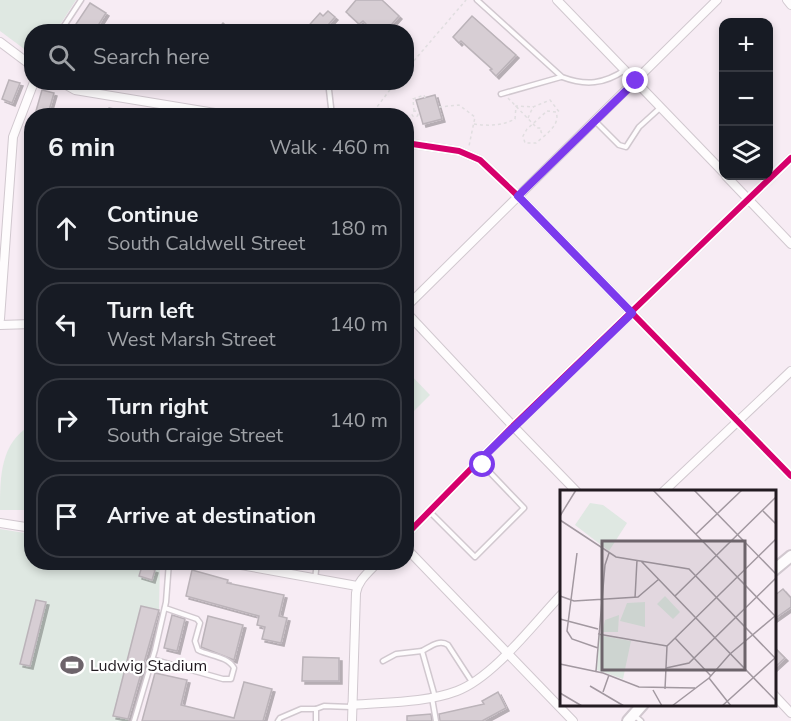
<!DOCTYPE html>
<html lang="en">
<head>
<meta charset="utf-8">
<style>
  body { margin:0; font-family:"Nunito Sans",sans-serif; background:#20242c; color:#f1f3f6 }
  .controls { position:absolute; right:18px; top:18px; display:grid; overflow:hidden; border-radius:12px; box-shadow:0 3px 9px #0003 }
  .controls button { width:54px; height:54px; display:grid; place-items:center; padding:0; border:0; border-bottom:2px solid #363941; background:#171b24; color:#f1f3f6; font:30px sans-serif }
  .stop { position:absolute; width:18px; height:18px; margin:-14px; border:4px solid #7c3aed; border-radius:50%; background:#fff }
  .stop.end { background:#7c3aed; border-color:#fff; box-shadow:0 2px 6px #0008 }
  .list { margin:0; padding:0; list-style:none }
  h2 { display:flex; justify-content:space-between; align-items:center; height:78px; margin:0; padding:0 24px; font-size:26px }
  h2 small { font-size:20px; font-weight:400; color:#9ea1a6 }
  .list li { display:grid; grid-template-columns:39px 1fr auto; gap:18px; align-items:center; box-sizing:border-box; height:84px; margin:0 12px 12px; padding:0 12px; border:2px solid #363941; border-radius:24px }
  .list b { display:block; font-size:22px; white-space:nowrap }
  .list p { margin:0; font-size:20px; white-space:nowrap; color:#9ea1a6 }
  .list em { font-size:20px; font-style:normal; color:#9ea1a6 }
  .icon { flex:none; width:33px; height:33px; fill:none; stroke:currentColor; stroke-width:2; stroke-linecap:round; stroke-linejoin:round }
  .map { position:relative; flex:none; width:791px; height:721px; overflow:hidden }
  .search { position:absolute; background:#171b24; box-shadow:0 3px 9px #0003; left:24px; top:24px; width:390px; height:66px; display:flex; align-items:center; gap:15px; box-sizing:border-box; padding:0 21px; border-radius:24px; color:#9ea1a6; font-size:22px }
  .panel { position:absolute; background:#171b24; box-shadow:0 3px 9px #0003; left:24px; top:108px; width:390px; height:462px; border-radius:24px }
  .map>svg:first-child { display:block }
</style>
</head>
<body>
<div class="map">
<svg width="791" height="721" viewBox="0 0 791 721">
  <defs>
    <filter id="shadow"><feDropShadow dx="3" dy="3" stdDeviation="0" flood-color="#0004"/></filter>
  </defs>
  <rect width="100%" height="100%" fill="#f7ecf4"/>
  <!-- green -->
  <g fill="#dfe8e2">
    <path d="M0,0H76L56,31L32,32L31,54L0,31Z"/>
    <path d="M407,371L430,395L407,418H406Z"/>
    <path d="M31,425V510H0C0,477 0,443 31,425Z"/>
    <path d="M0,529L31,534L32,562L160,563L159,609L128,721H0Z"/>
  </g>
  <!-- building -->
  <g fill="#d7ced4" stroke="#bbb3b9" stroke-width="1.5" filter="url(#shadow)">
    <path d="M356,0H382L399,16L385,32H374L363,21L359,24L346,12Z"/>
    <path d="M90,3L106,13L94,32H81L74,27Z"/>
    <path d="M328,11L335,17L322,32H303L320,13L323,16Z"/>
    <path d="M472,16L516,55L496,76L490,70L492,69L461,41L459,43L453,37Z"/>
    <path d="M223,23L233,32H215Z"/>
    <path d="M9,80L20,83L12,103L2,99Z"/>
    <path d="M42,90L54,93L48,114L36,111Z"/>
    <path d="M435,95L442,119L423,124L416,100Z"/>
    <path d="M109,108L120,110L119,116H107Z"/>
    <path d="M142,566L155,570L152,580L139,576Z"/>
    <path d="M192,570L228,580L227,583L284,595L279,616L287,618L281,643L262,639L265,627L257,625L259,616L186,596Z"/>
    <path d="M783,589L791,598V607L774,619V596Z"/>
    <path d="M36,600L46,602L30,666L20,664Z"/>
    <path d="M141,606L159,610L128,719L113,716Z"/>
    <path d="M172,615L185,619L177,651L164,648Z"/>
    <path d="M208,616L243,625L234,660L201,647Z"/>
    <path d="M774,647L785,658L774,668Z"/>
    <path d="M303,657L339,658V681H302Z"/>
    <path d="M155,673L187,680L181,705L234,718L244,682L272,689L263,721H142Z"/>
    <path d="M498,692L506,708L482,721H440L439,714L484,704L482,701Z"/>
    <path d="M431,714L432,721H407V716Z"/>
  </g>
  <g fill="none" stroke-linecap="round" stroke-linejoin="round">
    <!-- lane casing -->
    <g stroke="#d1c8cf" stroke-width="7">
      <g id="lane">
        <path d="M477,0L562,77C586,86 604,84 625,70"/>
        <path d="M60,32L81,0"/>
        <path d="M331,82L329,90L332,116"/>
        <path d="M501,94L561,77"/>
        <path d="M596,122L619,145L626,147L639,127L661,107"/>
        <path d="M430,512L475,557L524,508L479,461"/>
        <path d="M315,579L317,562"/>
        <path d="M152,659L223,679H231L234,668C228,656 209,656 198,650L195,641L200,623L197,619L165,608"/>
        <path d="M383,661L396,654L422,651"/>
        <path d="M435,697L422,651C430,647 439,639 448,645L472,682"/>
        <path d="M432,698L436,721"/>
        <path d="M634,715L641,721"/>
        <path d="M134,721L155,650L166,602L169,562"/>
        <path d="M278,721L280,718L301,709H316"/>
        <path d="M316,721V709L324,706L351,707"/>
      </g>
    </g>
    <!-- street casing -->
    <g stroke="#d1c8cf" stroke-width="10">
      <g id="street">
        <path d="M557,0L724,173"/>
        <path d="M787,0L791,5"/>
        <path d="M0,42L32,66"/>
        <path d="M61,82L75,90L233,116"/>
        <path d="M406,143L459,151L480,160L518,196L791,476"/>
        <path d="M726,176L791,244"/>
        <path d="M406,307L717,0"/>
        <path d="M406,312L513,426L577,492"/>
        <path d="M0,319L13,137L34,82"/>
        <path d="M0,325L32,324"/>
        <path d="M663,492L791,371"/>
        <path d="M0,523L32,528"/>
        <path d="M406,535L513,426L791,158"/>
        <path d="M406,548L573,721"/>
        <path d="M224,562L357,586"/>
        <path d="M774,695L791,713"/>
        <path d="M352,705C386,702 425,703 457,691C494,677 534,623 562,594"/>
        <path d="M352,721L356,593C358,580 369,572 378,562"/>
      </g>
    </g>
    <!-- secondary casing -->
    <g stroke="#d1c8cf" stroke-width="14">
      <g id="secondary">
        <path d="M774,570L791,556"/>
        <path d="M628,721L643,704"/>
      </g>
    </g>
    <!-- path -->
    <g stroke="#e1dee0" stroke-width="1.5" stroke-dasharray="3 3" stroke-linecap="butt">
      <path d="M406,70L466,0"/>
      <path d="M508,98L537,128H541V132L544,135"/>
      <path d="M439,107L459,105L475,117L469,146"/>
      <circle cx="415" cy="114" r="3"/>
      <path d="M414,111L413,99L424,95L425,98"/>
      <path d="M547,111L556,112C561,125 545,135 536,143H525L523,136L527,129Z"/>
      <path d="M370,116L396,82"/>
      <path d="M528,118L533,107L550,100L560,113"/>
      <path d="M474,124C488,126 502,126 515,119L516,106L534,107"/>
    </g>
    <!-- lane -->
    <use href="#lane" stroke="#fefcfd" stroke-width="4"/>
    <!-- street -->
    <use href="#street" stroke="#fefcfd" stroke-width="8"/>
    <!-- secondary -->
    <use href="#secondary" stroke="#fefcfd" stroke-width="10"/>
    <!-- cycleway casing -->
    <g stroke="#fff" stroke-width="10">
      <g id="cycleway">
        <path d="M406,143L459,151L480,160L518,196L791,476"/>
        <path d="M406,535L513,426L791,158"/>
      </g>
    </g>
    <!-- cycleway -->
    <use href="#cycleway" stroke="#d6006c" stroke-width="6"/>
  </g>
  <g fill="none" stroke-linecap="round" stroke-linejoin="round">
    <!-- route -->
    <path stroke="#7c3aed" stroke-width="8" d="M483,465L479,461L632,313L518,196L636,81"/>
  </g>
  <!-- icons -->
  <defs>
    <g id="stadium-bare" transform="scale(1.8)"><path d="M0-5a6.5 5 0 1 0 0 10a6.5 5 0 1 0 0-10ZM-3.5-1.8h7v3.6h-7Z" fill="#6d646b" stroke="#fff" stroke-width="2.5" paint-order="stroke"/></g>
  </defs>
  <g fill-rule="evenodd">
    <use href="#stadium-bare" x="72" y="665"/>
  </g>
  <g text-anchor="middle" stroke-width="4.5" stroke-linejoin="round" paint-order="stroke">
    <!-- poi labels -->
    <g font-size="16" fill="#221b21" stroke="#fff" text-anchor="start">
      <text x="90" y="671">Ludwig Stadium</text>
    </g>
  </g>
  <!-- overview -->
  <g transform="translate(560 490)">
    <rect width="216" height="216" fill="#f7ecf4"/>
    <path d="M30,13L43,15L67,33L49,61L15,35ZM105,106L120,122L113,129L97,114ZM85,112V137L60,131L67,113ZM59,125L58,142H42L45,130ZM38,145L71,151L63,189L37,180Z" fill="#dfe8e2"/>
    <path fill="none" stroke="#a298a0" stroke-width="1.5" d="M93,0L216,127M134,0L216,84M203,21L216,34M0,26L16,0M0,30L56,67L129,79L216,169M136,44L182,0M17,63L7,141L12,149L38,158M81,71L216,211M0,106L14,111L78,107L99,89M115,106L216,7M75,108L77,70M0,129L38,139M38,144L107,156M115,148L151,186M107,156L216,49M0,174L43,183L79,197L135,198M106,178L129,173L216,88M36,181L45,75L49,63M149,188L171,216M30,196L64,216M105,199L107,156M93,200L102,216M43,202L49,185M0,203L22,216M112,216L149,188L170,164L215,126M162,216L215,168"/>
    <path fill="#6d646b" fill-opacity="0.15" stroke="#6d646b" stroke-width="3" d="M42,51H185V180H42Z"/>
    <rect width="216" height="216" fill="none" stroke="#221b21" stroke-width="3"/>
  </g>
</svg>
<div class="controls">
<button>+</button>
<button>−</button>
<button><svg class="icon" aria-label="layers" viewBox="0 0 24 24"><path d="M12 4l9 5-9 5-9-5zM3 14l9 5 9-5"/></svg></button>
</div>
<div class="stop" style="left:483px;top:465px"></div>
<div class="stop end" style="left:636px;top:81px"></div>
<div class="search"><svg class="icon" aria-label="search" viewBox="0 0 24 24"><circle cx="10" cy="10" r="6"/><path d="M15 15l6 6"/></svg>Search here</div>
<section class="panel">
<h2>6 min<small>Walk · 460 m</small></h2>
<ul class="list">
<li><svg class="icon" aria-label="ahead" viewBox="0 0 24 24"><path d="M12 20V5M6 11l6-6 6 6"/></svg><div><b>Continue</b><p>South Caldwell Street</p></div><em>180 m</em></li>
<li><svg class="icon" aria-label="left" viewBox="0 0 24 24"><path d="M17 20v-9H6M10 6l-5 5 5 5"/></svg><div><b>Turn left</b><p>West Marsh Street</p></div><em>140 m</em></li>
<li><svg class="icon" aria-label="right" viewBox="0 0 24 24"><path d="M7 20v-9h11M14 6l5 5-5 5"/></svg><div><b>Turn right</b><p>South Craige Street</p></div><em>140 m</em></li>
<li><svg class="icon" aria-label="arrive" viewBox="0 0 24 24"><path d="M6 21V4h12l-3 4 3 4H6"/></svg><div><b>Arrive at destination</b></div></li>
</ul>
</section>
</div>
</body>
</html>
